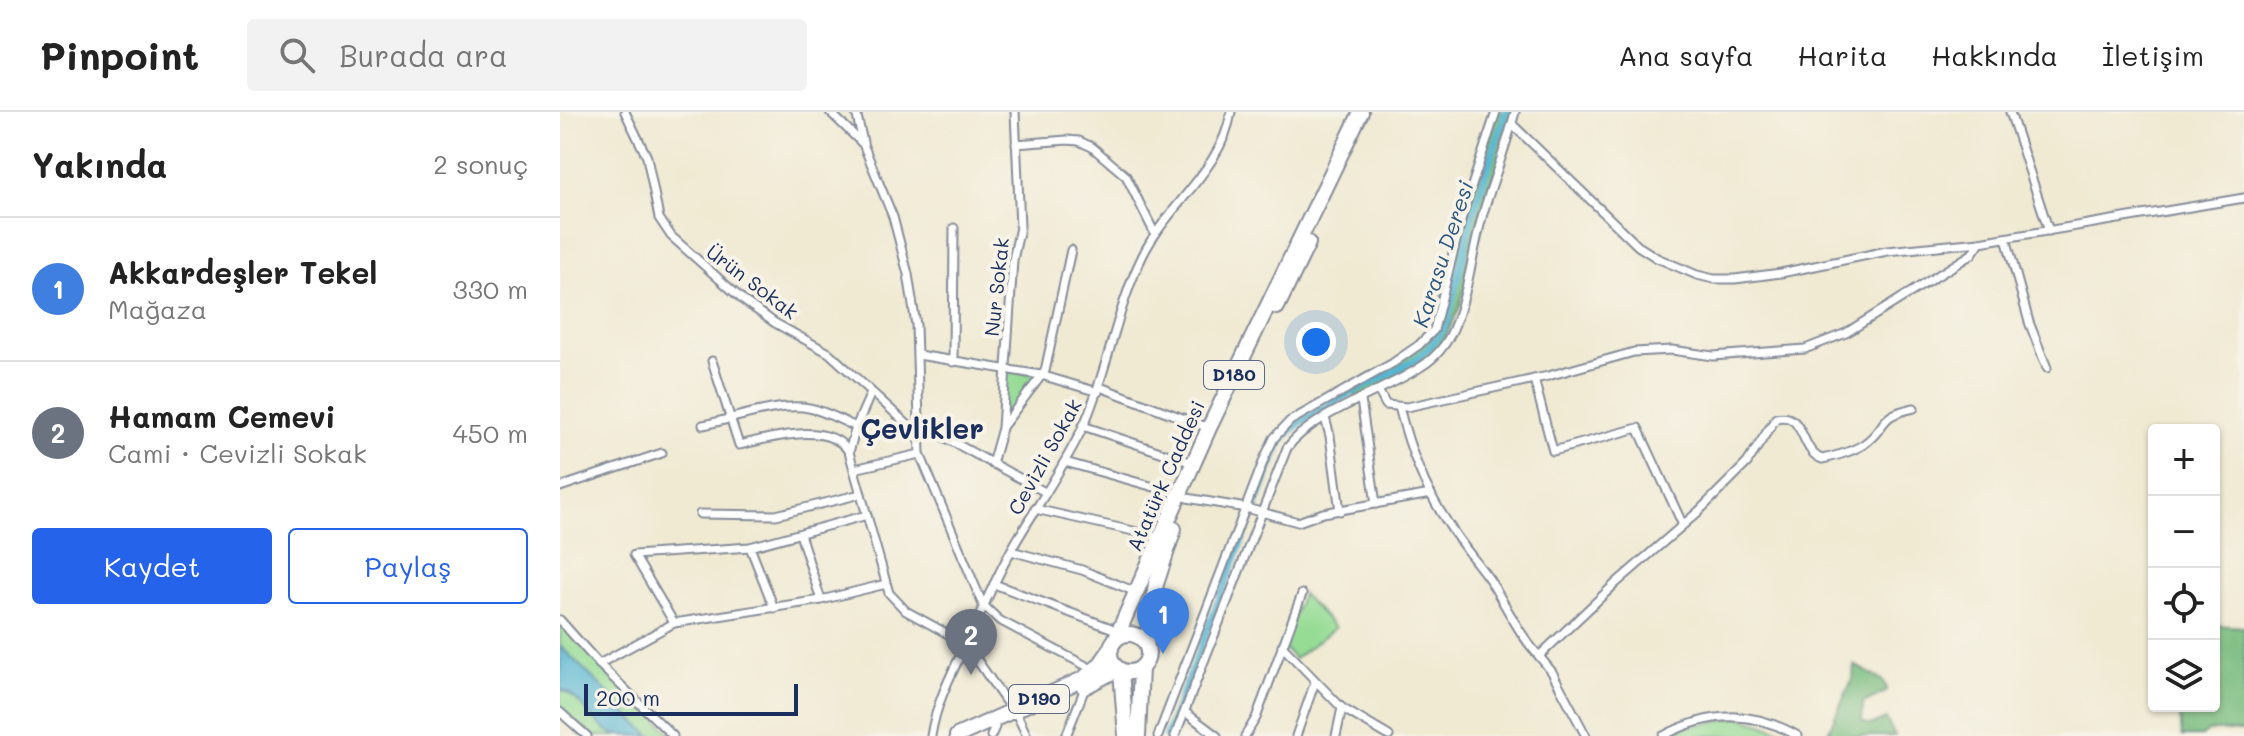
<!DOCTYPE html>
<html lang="tr">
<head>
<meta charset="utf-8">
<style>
  body { margin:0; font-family:Mali,sans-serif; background:#f2f2f2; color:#222 }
  .controls { position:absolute; right:24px; bottom:24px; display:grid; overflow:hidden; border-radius:8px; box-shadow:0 2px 6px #0004 }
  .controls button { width:72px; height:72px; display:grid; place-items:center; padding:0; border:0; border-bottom:2px solid #e0e0e0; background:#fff; color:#222; font:40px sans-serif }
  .scale { position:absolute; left:24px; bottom:20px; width:214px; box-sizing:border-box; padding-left:8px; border:4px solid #1b2f5e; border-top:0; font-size:22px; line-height:28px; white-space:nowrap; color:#1b2f5e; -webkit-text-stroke:6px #f7f3e8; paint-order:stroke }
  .you { position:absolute; left:756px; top:230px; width:28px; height:28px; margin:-20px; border:6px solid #fff; border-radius:50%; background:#1a73e8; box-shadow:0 0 0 12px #1a73e833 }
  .badge { display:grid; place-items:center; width:52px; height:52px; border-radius:50%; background:#2563eb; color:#fff; font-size:26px; font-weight:700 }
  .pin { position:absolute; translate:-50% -66px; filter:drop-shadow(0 2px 4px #0008) }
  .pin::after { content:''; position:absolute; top:42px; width:28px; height:24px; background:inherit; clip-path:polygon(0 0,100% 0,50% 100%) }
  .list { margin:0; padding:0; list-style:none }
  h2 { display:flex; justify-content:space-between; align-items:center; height:104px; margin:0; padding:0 32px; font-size:34px }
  h2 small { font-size:26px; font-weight:400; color:#767676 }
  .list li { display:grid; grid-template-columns:52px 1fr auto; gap:24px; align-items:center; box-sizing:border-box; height:144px; padding:0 32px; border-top:2px solid #e0e0e0 }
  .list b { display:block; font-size:30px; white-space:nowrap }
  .list p { margin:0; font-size:26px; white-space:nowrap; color:#767676 }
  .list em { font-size:26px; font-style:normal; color:#767676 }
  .actions { display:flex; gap:16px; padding:24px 32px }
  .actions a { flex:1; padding:18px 0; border:2px solid #2563eb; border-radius:8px; text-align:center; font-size:28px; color:#2563eb }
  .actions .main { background:#2563eb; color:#fff }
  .icon { flex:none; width:44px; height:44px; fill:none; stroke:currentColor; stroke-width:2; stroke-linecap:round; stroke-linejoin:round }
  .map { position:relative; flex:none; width:1684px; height:624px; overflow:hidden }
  header { display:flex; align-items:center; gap:48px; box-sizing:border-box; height:112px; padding:0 40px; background:#fff; border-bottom:2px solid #e0e0e0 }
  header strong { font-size:38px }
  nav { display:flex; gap:44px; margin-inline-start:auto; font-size:28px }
  .search { width:560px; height:72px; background:#f2f2f2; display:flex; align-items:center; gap:20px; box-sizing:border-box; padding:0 28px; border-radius:8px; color:#767676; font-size:30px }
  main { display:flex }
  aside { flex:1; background:#fff }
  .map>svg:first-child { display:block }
</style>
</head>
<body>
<header>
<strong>Pinpoint</strong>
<div class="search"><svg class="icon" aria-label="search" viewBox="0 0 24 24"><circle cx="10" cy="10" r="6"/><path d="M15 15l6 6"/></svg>Burada ara</div>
<nav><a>Ana sayfa</a><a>Harita</a><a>Hakkında</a><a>İletişim</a></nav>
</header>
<main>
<aside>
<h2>Yakında<small>2 sonuç</small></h2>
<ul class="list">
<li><span class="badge" style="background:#3f7fe0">1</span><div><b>Akkardeşler Tekel</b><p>Mağaza</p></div><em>330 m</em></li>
<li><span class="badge" style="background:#6b7280">2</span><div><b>Hamam Cemevi</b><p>Cami · Cevizli Sokak</p></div><em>450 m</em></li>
</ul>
<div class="actions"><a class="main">Kaydet</a><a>Paylaş</a></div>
</aside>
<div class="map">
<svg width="1684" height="624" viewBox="0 0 1684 624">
  <rect width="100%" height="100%" fill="#f7f3e8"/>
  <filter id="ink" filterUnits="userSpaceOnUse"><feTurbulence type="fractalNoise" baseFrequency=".0125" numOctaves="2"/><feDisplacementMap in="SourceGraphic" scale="16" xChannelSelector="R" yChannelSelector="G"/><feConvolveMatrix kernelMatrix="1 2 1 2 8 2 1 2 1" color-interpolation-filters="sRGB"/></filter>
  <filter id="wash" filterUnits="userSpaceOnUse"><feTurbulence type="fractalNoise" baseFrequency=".006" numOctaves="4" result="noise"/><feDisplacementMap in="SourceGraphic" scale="32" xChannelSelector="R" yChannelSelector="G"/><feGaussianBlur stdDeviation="1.8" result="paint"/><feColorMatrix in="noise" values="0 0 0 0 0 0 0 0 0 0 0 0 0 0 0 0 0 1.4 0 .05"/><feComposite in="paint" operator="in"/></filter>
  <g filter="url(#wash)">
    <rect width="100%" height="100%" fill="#f0ead3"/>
    <!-- green -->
    <g fill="#96dc95" stroke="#58867a" stroke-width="2">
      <path d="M445,259L481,263L442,316Z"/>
      <path d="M742,482L775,516L734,547L722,534Z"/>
      <path d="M0,508L113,624H91L63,599L51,584L0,534Z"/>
      <path d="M0,577C15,582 40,612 55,624H27L0,600Z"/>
      <path d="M1180,605L1238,624H1103L1116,617Z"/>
    </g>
    <!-- forest -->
    <g fill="#78bc7e" stroke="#4a766e" stroke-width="2">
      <path d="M936,0H955L899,197L878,241L798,290L790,274L833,251L874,218L903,101Z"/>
      <path d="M1654,513L1684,515V619H1648L1642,624H1622L1619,594H1654Z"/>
      <path d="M1294,553L1322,568L1327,576L1326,580L1303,591L1302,610L1310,613L1326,607L1335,624H1266L1293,566Z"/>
    </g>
    <!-- water -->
    <path fill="#54b5d3" stroke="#387298" stroke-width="2" d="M0,534L51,584L63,599L91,624C80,624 62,624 53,622C32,612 21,584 0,577Z"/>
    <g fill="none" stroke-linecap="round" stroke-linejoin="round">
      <!-- canal -->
      <path stroke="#54b5d3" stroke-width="7" d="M606,624L720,331C746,295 817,272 856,247C871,236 880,225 888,208L912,103L946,0"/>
    </g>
  </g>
  <g filter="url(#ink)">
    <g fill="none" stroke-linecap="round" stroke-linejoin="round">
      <!-- street casing -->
      <g stroke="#868c98" stroke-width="11">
        <g id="street">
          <path d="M65,0L87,45L99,106L111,124L184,189L215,211L269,241L359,323"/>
          <path d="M270,0L303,32L333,105L348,162L356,213L360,342L423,493L439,508L532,557"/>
          <path d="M296,0L303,30"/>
          <path d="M1450,0L1489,119"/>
          <path d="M952,12L1078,134L1097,146L1137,163L1154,167H1175L1221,161L1327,139L1420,130L1684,86"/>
          <path d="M456,32L507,28L519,29L532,35L566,64L595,122"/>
          <path d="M1446,126L1469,210L1487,256"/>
          <path d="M358,243L481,263L538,280"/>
          <path d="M152,249L179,333C209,326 269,308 289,340"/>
          <path d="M393,250L394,116"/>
          <path d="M974,267L993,339L1078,316L1123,413"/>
          <path d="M540,275L649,316"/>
          <path d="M819,280L826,293L847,295L988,264L1074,240L1112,238L1153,244L1245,237L1286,221L1412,142L1420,130"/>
          <path d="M311,281L296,315L289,340L329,481L346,499L406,532L453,600"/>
          <path d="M801,288L816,392"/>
          <path d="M839,295C850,338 864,376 889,413C901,432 916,449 929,467C946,493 958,521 979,544L1056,471L1138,400L1187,351L1216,306C1246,299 1239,339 1262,347C1276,344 1292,340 1304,332C1329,314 1316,304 1354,296"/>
          <path d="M765,306L770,324L780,399"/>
          <path d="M360,312L485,380"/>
          <path d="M143,313C173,307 220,290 249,296C265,299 281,308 296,315"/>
          <path d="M443,314L485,259L511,138"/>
          <path d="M523,314L633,351"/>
          <path d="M505,350L619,382"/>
          <path d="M432,352L442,316L453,148L460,115L455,0"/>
          <path d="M294,357L360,342"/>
          <path d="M0,375L102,341"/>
          <path d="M627,386L686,396L738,410L763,401L871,382"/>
          <path d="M475,397L600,425"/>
          <path d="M140,402L216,403L301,382"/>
          <path d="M240,422L261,488"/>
          <path d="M190,435L214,496"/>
          <path d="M451,439L522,458L576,480"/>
          <path d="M434,472L559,519"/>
          <path d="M0,508L39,552L113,624"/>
          <path d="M114,511L261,488L326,472"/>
          <path d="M722,534L782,596L829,624"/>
          <path d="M979,544L992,560L1026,624"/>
          <path d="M39,552L114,511L74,443L190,435L307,403"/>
          <path d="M0,600L27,624"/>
          <path d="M625,600L657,624"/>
          <path d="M458,605L467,624"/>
          <path d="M371,624C376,591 391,563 405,534C421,501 435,467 453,435C476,395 503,357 523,315C548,259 556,197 583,143C607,94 663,56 671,0"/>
          <path d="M431,624L435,615"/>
          <path d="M506,624L525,576"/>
          <path d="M598,624L705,345L714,326L730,309L833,251L859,233L874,218L903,101L936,0"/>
          <path d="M615,624L727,336C752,301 824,280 862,254C875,246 887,232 893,217C908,182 912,142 922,105C932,70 946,36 955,0"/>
          <path d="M685,624L696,606L742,482"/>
          <path d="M736,624L755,570"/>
          <path d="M776,624L782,596"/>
          <path d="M1103,624C1150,599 1192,598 1238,624"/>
        </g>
      </g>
      <!-- highway casing -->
      <g stroke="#868c98" stroke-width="18">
        <g id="highway">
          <path d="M717,195L748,131"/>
          <circle cx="569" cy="541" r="19"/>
          <path d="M554,530L649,316L801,0"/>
          <path d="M586,533L596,472L614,417"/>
          <path d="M561,559L566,624"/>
          <path d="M524,575L558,557"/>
          <path d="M397,624L523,567L539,554L551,537"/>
          <path d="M578,624L581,556"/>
        </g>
      </g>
      <!-- street -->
      <use href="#street" stroke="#fff" stroke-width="7"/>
      <!-- highway -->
      <use href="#highway" stroke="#fff" stroke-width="14"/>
    </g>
  </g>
  <g text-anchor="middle" stroke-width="8" stroke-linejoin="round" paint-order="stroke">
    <!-- shield labels -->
    <g fill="#f7f3e8" stroke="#5d6a87" stroke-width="2">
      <rect x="644" y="249" width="60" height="28" rx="6"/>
      <rect x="449" y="573" width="60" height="28" rx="6"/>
    </g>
    <g font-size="18" font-weight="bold" fill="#1b2f5e">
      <text x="674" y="269">D180</text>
      <text x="479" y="593">D190</text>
    </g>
    <!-- street labels -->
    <g font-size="20" fill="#1b2f5e" stroke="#f7f3e8">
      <text transform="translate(192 170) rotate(37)" y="7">Ürün Sokak</text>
      <text transform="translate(437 175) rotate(-84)" y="7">Nur Sokak</text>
      <text transform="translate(485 345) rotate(-61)" y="7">Cevizli Sokak</text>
      <text transform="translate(606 364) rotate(-66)" y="7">Atatürk Caddesi</text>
    </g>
    <!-- water labels -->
    <g font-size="22" font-style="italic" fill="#2c5781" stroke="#f7f3e8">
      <text transform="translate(883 142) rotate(-72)" y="8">Karasu Deresi</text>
    </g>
    <!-- district labels -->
    <g font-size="28" font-weight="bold" fill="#1b2f5e" stroke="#f7f3e8">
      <text x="362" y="327">Çevlikler</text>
    </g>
  </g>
</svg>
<div class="controls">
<button>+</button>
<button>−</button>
<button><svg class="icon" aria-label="locate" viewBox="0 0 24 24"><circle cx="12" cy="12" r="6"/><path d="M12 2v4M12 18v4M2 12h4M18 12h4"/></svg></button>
<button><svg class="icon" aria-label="layers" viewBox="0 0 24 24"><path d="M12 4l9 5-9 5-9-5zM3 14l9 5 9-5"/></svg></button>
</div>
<div class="scale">200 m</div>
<div class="you"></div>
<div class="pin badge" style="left:603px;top:542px;background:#3f7fe0">1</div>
<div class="pin badge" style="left:411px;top:563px;background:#6b7280">2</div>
</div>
</main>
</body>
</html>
